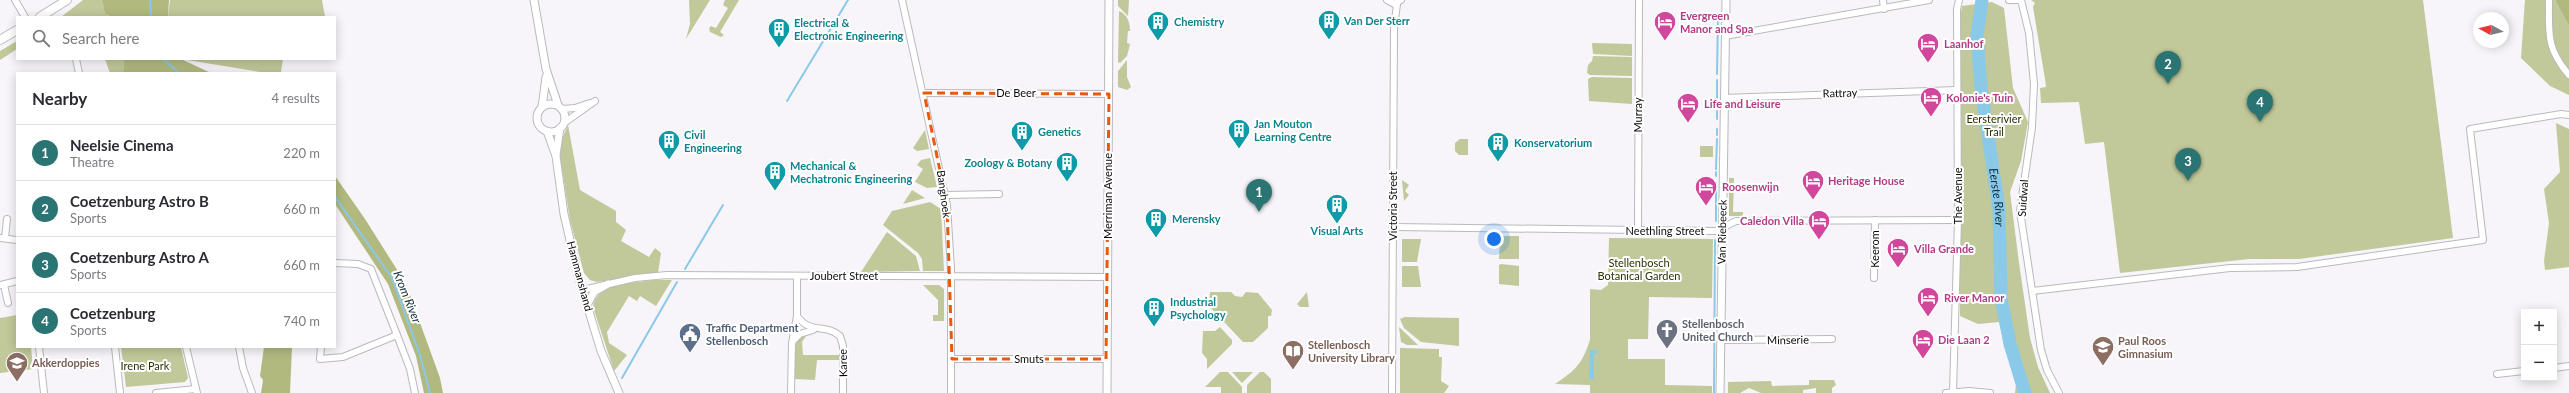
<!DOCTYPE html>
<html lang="en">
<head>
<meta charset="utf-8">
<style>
  body { margin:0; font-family:Lato,sans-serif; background:#f2f2f3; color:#2b2b33 }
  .controls { position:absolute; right:12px; bottom:12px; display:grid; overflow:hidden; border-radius:0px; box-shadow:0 2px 10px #0003 }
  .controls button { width:36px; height:36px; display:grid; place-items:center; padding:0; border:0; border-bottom:1px solid #e1e1e2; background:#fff; color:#2b2b33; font:20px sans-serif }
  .compass { position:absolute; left:2473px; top:12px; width:36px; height:36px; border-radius:50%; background:#fff; box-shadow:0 2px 10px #0003; rotate:278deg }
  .you { position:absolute; left:1494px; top:239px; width:14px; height:14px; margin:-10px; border:3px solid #fff; border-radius:50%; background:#1a73e8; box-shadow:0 0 0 6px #1a73e833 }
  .badge { display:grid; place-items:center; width:26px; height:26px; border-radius:50%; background:#2a7473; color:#fff; font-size:13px; font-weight:700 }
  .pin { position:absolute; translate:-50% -33px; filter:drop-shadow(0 1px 2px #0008) }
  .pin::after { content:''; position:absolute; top:21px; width:14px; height:12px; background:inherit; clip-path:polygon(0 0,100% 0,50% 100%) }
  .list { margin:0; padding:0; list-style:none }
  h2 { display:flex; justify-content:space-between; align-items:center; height:52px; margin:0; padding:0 16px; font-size:17px }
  h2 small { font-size:13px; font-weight:400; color:#7c7c81 }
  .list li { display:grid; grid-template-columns:26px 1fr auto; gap:12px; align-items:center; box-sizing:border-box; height:56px; padding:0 16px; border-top:1px solid #e1e1e2 }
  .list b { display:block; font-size:15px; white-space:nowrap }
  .list p { margin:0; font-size:13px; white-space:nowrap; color:#7c7c81 }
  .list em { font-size:13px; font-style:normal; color:#7c7c81 }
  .icon { flex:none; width:22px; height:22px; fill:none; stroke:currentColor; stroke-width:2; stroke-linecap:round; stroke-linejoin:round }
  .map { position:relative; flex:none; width:2569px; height:393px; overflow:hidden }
  .search { position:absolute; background:#fff; box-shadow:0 2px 10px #0003; left:16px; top:16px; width:320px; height:44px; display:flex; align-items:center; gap:10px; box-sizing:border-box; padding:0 14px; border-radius:0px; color:#7c7c81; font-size:15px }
  .panel { position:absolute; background:#fff; box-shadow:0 2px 10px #0003; left:16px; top:72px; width:320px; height:276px; border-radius:0px }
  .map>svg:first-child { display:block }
</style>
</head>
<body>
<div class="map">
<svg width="2569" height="393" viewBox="0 0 2569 393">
  <rect width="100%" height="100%" fill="#f7f5f9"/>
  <!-- green -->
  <g fill="#c1c899">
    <path d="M83,0H102L105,14L113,17H61Z"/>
    <path d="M170,0H322L325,17H168Z"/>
    <path d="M689,0H710L686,39L690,24Z"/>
    <path d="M725,0H739L720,32L724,35L721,37L710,32L709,28L711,26L716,28L728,8L723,5Z"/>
    <path d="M1118,0H1129L1128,16L1118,6Z"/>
    <path d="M2031,0H2423L2453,238L2299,259H2249L2120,273L2104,142L2085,144L2079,102L2041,103L2040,88L2046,87L2045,79L2033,7L2035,3Z"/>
    <path d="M2525,0H2555L2569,26V95L2550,86L2521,58Z"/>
    <path d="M1992,2L2004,8L2013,88L2028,122L2021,161L2010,192L2019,263L2030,338L2038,367L2050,393H2015L2016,384L1999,322L1978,324L1960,316V20L1962,6Z"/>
    <path d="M1119,11C1127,14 1130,22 1130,31H1128L1127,43L1130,44L1127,56L1120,63L1118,62Z"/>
    <path d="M17,41V49L0,60V51Z"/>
    <path d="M1592,43L1632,44V56L1593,54Z"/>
    <path d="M1593,56L1632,57V76L1590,75L1587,73L1588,65L1592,61Z"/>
    <path d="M105,59H124L123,73H110Z"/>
    <path d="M181,59H283L281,72H260Z"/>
    <path d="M1127,60V77L1131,87L1127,90L1118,87V71Z"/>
    <path d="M1592,77L1632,78V104L1589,101L1588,79Z"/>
    <path d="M2556,123L2569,129V267L2545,270L2544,261L2549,223L2544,189L2560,172Z"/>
    <path d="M568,125L580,190L616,211V222L626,230L621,241L649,257L655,248L661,253L658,273L597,282L590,280L584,273L570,220L560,156L561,141Z"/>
    <path d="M925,130L929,149L917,151L913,148Z"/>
    <path d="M1460,139H1468V155H1459L1455,151V143Z"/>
    <rect x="1700" y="146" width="13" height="11"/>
    <path d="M930,158L937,187L927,188L915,182L923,169L917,165L921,160Z"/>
    <path d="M1729,178H1734L1733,212H1743V216H1729Z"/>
    <path d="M1402,180L1409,185L1405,191L1409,195L1404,201Z"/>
    <path d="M912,190L925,198L903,204Z"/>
    <path d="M930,202L941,209L944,271H923L922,259L918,253L883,225L892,211Z"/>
    <path d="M887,232L916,256L920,271L861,272Z"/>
    <path d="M1502,236H1519V259H1499L1500,241Z"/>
    <path d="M1609,238L1713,239L1712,298L1649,297L1648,339H1628V359H1665V385L1712,386V393H1590V385L1555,384C1576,370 1582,364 1590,340V289L1601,290L1608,285Z"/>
    <path d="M1402,239H1421L1417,262H1402Z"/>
    <path d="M1501,264L1519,266V286L1499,284V265Z"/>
    <path d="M1402,266H1418L1421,287H1402Z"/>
    <path d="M654,280H672L656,306L640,296L637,301L629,296L607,332L609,343L627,355L614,371L593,307C596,282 634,283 654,280Z"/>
    <path d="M923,285H939L944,289V321H933V315H938V300Z"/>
    <path d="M1210,292H1231L1235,296L1242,297L1246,292L1258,293L1272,310L1271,316H1268V328L1253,342H1243L1209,306Z"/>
    <path d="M1307,292L1309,307H1300L1297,304Z"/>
    <path d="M17,315V347H31L33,369L0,373V318Z"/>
    <path d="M1405,317L1459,318V346L1421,342L1404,328L1400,319Z"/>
    <path d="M1220,327L1232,340V344L1207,369V359L1202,353L1203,331H1215Z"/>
    <path d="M1399,327L1418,345H1407L1401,342Z"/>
    <path d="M808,333L802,342L803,355H840V360H817L815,380L795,379C795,362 789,340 808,333Z"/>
    <path d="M121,347H181L188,378L185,382L126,387Z"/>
    <path d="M1400,348L1439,349V357H1442L1441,381L1449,386L1444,393H1400Z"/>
    <path d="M1220,372H1228L1242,387V393H1221V387H1205Z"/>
    <path d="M1232,372H1253L1242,383Z"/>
    <path d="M1260,372H1264L1271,379V393H1247V385Z"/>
    <path d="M1809,380H1834L1836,385L1832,388V393H1816V388L1803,390V393H1761L1749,388L1740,393H1728V382L1771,381L1772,386L1809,385Z"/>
  </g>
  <!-- forest -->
  <g fill="#b1b97f">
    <path d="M102,0H169L168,17H113L105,14Z"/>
    <path d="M2555,0H2569V26Z"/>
    <path d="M124,59H181L211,73H123Z"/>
    <path d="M335,176L365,219L406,284L440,378L443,393H424L416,356L388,284L335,204Z"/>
    <path d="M264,347H292L290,393H261L263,380L260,376Z"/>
  </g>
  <!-- water -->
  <path fill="#8bc9e9" d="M1590,350H1597V353L1594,354V379H1589Z"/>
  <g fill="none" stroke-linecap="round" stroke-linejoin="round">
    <!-- stream -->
    <g stroke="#8bc9e9" stroke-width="2">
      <path d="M150,0L151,17"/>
      <path d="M163,59L179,73"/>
      <path d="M1717,74L1718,17"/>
      <path d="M1717,80V108"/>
      <path d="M787,101L848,0"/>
      <path d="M1717,111V119"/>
      <path d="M1717,135V129"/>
      <path d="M1716,169L1717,139"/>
      <path d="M1716,172V176"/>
      <path d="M335,197L392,278L420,355L430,393"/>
      <path d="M1716,221V183"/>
      <path d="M685,269L723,205"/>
      <path d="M622,378L677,282"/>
      <path d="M1714,393L1715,240"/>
    </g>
    <!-- river -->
    <path stroke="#8bc9e9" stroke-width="13" id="s1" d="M1982,0L1977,35L1981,88L1999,209L2001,298L2010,344L2025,393"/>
    <!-- minor casing -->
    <g stroke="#bab9bd" stroke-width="8">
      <g id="minor">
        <path d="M15,0L25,17"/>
        <path d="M902,0L947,205L951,269V393"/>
        <path d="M1387,0L1394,4L1401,0"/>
        <path d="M1883,0L1884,9"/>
        <path d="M2009,0H2019"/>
        <path d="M2021,0L2029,33L2034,84L2032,127L2020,211L2041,350L2047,370L2059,393"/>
        <path d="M2549,0C2549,34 2546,48 2569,75"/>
        <path d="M1725,36L1929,0"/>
        <path d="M76,59L79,73"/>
        <path d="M924,93L1109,94"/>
        <path d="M1724,98L1957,90"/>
        <path d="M562,109L575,108L590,103"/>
        <path d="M564,123L595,101"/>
        <path d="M946,195L999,194"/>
        <path d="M1393,227L1716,231L1736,221L1958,220"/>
        <path d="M1638,231L1639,0"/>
        <path d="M0,238L17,240"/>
        <path d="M5,238L7,219"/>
        <path d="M335,263L358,264L371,269L397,335"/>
        <path d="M1874,278L1875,220"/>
        <path d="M1,285L17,281"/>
        <path d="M4,285L8,303"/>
        <path d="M583,290L635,278L667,275L1107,277"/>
        <path d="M2032,291L2230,268L2297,267L2483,240L2470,129L2561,114L2569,115"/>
        <path d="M797,316C811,335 825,323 840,336L843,346V393"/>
        <path d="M1721,340L1832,339"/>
        <path d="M793,341L800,334L813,330"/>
        <path d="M39,347L44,393"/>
        <path d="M115,347L120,393"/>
        <path d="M186,347L197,393"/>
        <path d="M239,347L243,368L252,393"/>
        <path d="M321,347L320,359L343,357L397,335L410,369L415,393"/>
        <path d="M952,359H1106"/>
        <path d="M2554,368L2569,366"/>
        <path d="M2497,374L2524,371"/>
        <path d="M1953,392L1958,220L1957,9L1959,0"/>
        <path d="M156,393L196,389"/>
        <path d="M791,393L792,343L797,316V277"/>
        <path d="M1392,393L1394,29L1397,4"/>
        <path d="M1946,393L1969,391L1990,393"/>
      </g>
    </g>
    <!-- tertiary casing -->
    <g stroke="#bab9bd" stroke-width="9">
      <g id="tertiary">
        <path d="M534,0L546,69L558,105"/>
        <circle cx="551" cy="118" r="14"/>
        <path d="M542,107L546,77"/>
        <path d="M547,131L556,156L564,214L578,275L601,351L619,393"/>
        <path d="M556,155L560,128"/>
        <path d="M587,305L594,292L608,284"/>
        <path d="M1107,393L1109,0"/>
        <path d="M1720,393L1726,0"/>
      </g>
    </g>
    <!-- secondary casing -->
    <g stroke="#bab9bd" stroke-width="10">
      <g id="secondary">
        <path d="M40,17L67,0"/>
        <path d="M0,40L17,30"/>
      </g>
    </g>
    <!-- minor -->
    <use href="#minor" stroke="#fff" stroke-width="6"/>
    <!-- tertiary -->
    <use href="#tertiary" stroke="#fff" stroke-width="7"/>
    <!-- secondary -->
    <use href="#secondary" stroke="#fff" stroke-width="8"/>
  </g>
  <!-- marked area -->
  <path fill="none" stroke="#e8590c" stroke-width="3" stroke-dasharray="8 5" stroke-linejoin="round" d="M924,93L1109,94L1106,359H952L947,205Z"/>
  <!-- icons -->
  <defs>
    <g id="building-pin" transform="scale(1.15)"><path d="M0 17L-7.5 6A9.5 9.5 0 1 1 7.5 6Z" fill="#0f9aa8" stroke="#fff"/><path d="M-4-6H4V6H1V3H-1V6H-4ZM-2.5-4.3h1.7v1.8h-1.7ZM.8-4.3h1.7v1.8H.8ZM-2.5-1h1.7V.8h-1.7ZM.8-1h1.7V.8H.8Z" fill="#fff"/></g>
    <g id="hotel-pin" transform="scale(1.15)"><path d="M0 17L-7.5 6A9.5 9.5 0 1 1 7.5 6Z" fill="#d1479c" stroke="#fff"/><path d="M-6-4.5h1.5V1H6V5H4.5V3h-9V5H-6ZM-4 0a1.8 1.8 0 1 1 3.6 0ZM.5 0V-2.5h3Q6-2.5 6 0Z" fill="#fff"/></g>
    <g id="church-pin" transform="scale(1.15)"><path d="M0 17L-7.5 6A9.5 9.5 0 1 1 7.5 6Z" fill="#6b7280" stroke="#fff"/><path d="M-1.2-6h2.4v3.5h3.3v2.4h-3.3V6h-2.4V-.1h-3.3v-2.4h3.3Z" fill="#fff"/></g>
    <g id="civic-pin" transform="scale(1.15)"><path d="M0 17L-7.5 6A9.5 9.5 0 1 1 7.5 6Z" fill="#5c6f8a" stroke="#fff"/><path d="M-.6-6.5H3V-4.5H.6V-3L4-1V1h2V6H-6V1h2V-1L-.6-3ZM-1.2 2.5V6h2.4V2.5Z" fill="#fff"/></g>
    <g id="school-pin" transform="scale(1.15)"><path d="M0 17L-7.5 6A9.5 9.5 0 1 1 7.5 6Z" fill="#8d6e63" stroke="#fff"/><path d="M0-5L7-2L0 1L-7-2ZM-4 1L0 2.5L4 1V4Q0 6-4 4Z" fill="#fff"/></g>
    <g id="library-pin" transform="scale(1.15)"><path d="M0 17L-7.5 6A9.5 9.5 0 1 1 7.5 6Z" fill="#8d6e63" stroke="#fff"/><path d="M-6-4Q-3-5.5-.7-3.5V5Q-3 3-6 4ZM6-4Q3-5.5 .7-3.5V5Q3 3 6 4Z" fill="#fff"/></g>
  </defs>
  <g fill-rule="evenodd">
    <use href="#building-pin" x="1329" y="21"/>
    <use href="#building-pin" x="1158" y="22"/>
    <use href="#hotel-pin" x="1665" y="22"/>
    <use href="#building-pin" x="779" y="29"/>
    <use href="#hotel-pin" x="1928" y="44"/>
    <use href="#hotel-pin" x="1931" y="98"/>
    <use href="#hotel-pin" x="1688" y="104"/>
    <use href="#building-pin" x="1239" y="130"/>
    <use href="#building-pin" x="1022" y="132"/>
    <use href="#building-pin" x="669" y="141"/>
    <use href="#building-pin" x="1498" y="143"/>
    <use href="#building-pin" x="1067" y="163"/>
    <use href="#building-pin" x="775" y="172"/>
    <use href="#hotel-pin" x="1813" y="181"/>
    <use href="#hotel-pin" x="1706" y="187"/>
    <use href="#building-pin" x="1337" y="205"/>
    <use href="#building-pin" x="1156" y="219"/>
    <use href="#hotel-pin" x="1819" y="221"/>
    <use href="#hotel-pin" x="1898" y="249"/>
    <use href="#hotel-pin" x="1928" y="298"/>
    <use href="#building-pin" x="1154" y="308"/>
    <use href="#church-pin" x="1667" y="330"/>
    <use href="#civic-pin" x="690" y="334"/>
    <use href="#hotel-pin" x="1923" y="340"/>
    <use href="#school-pin" x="2103" y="347"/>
    <use href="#library-pin" x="1293" y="351"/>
    <use href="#school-pin" x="17" y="363"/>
  </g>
  <g text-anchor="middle" stroke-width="4" stroke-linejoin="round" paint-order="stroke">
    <!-- hotel labels -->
    <g font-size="11" font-weight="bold" fill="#b23c85" stroke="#fff" text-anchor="start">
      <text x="1680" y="20">Evergreen<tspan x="1680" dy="13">Manor and Spa</tspan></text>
      <text x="1944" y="48">Laanhof</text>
      <text x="1946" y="102">Kolonie's Tuin</text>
      <text x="1704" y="108">Life and Leisure</text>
      <text x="1828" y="185">Heritage House</text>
      <text x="1722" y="191">Roosenwijn</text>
      <text x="1804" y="225" text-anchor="end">Caledon Villa</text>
      <text x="1914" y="253">Villa Grande</text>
      <text x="1944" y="302">River Manor</text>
      <text x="1938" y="344">Die Laan 2</text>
    </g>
    <!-- culture labels -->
    <g font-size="11" font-weight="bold" fill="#0d838f" stroke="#fff" text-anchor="start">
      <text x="1344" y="25">Van Der Sterr</text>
      <text x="1174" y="26">Chemistry</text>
      <text x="794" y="27">Electrical &amp;<tspan x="794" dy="13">Electronic Engineering</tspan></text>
      <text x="1254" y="128">Jan Mouton<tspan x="1254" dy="13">Learning Centre</tspan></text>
      <text x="1038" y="136">Genetics</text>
      <text x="684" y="139">Civil<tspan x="684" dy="13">Engineering</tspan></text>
      <text x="1514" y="147">Konservatorium</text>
      <text x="1052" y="167" text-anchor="end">Zoology &amp; Botany</text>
      <text x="790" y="170">Mechanical &amp;<tspan x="790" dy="13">Mechatronic Engineering</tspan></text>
      <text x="1172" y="223">Merensky</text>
      <text x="1337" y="235" text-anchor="middle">Visual Arts</text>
      <text x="1170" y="306">Industrial<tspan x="1170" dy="13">Psychology</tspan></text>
    </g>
    <!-- street labels -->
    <g font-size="11" fill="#0c0c0d" stroke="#fff">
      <text x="1016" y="97">De Beer</text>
      <text transform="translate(1840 93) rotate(-2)" y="4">Rattray</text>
      <text transform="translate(1638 115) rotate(-90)" y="4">Murray</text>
      <text transform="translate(944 194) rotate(82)" y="4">Banghoek</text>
      <text transform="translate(1108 196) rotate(-90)" y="4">Merriman Avenue</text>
      <text transform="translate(1958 196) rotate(-90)" y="4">The Avenue</text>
      <text transform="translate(2023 198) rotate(-86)" y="4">Suidwal</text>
      <text transform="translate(1393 206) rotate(-90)" y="4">Victoria Street</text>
      <text x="1665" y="235">Neethling Street</text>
      <text transform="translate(1722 232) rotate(-89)" y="4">Van Riebeeck</text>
      <text transform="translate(1875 249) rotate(-90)" y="4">Keerom</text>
      <text transform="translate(580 276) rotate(75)" y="4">Hammanshand</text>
      <text x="844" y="280">Joubert Street</text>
      <text transform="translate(1788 340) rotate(-1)" y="4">Minserie</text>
      <text x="1029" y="363">Smuts</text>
      <text transform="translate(843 363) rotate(-91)" y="4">Karee</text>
    </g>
    <!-- park labels -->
    <g font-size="11" fill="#2c3002" stroke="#fff">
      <text x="1994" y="123">Eersterivier<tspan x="1994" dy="13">Trail</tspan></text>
      <text x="1639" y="267">Stellenbosch<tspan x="1639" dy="13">Botanical Garden</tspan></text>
      <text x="145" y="370">Irene Park</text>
    </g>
    <!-- worship labels -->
    <g font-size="11" font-weight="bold" fill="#5b616d" stroke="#fff" text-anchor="start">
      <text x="1682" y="328">Stellenbosch<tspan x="1682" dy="13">United Church</tspan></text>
    </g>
    <!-- service labels -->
    <g font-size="11" font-weight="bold" fill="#4e5e75" stroke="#fff" text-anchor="start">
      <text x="706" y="332">Traffic Department<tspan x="706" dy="13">Stellenbosch</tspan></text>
    </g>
    <!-- education labels -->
    <g font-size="11" font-weight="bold" fill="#785e54" stroke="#fff" text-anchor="start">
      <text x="2118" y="345">Paul Roos<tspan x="2118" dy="13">Gimnasium</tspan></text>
      <text x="1308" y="349">Stellenbosch<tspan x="1308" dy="13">University Library</tspan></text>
      <text x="32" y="367">Akkerdoppies</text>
    </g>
    <!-- water labels -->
    <g font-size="12" font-style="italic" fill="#112e3c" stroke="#fff">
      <text dy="4" stroke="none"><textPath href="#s1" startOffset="199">Eerste River</textPath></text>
      <text transform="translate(407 297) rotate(68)" y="4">Krom River</text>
    </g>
  </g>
</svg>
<div class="controls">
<button>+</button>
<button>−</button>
</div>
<svg class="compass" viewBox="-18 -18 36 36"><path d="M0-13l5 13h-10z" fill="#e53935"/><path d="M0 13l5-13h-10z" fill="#7c7c81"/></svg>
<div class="you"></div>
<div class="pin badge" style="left:1259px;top:212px">1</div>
<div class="pin badge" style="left:2168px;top:84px">2</div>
<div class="pin badge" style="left:2188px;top:181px">3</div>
<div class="pin badge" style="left:2260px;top:122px">4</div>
<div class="search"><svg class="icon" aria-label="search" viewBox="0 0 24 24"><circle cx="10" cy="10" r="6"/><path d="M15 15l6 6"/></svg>Search here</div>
<section class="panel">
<h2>Nearby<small>4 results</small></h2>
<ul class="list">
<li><span class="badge">1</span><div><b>Neelsie Cinema</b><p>Theatre</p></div><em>220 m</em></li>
<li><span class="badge">2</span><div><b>Coetzenburg Astro B</b><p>Sports</p></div><em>660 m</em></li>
<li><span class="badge">3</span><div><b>Coetzenburg Astro A</b><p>Sports</p></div><em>660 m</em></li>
<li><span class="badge">4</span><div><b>Coetzenburg</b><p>Sports</p></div><em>740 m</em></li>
</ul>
</section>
</div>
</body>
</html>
